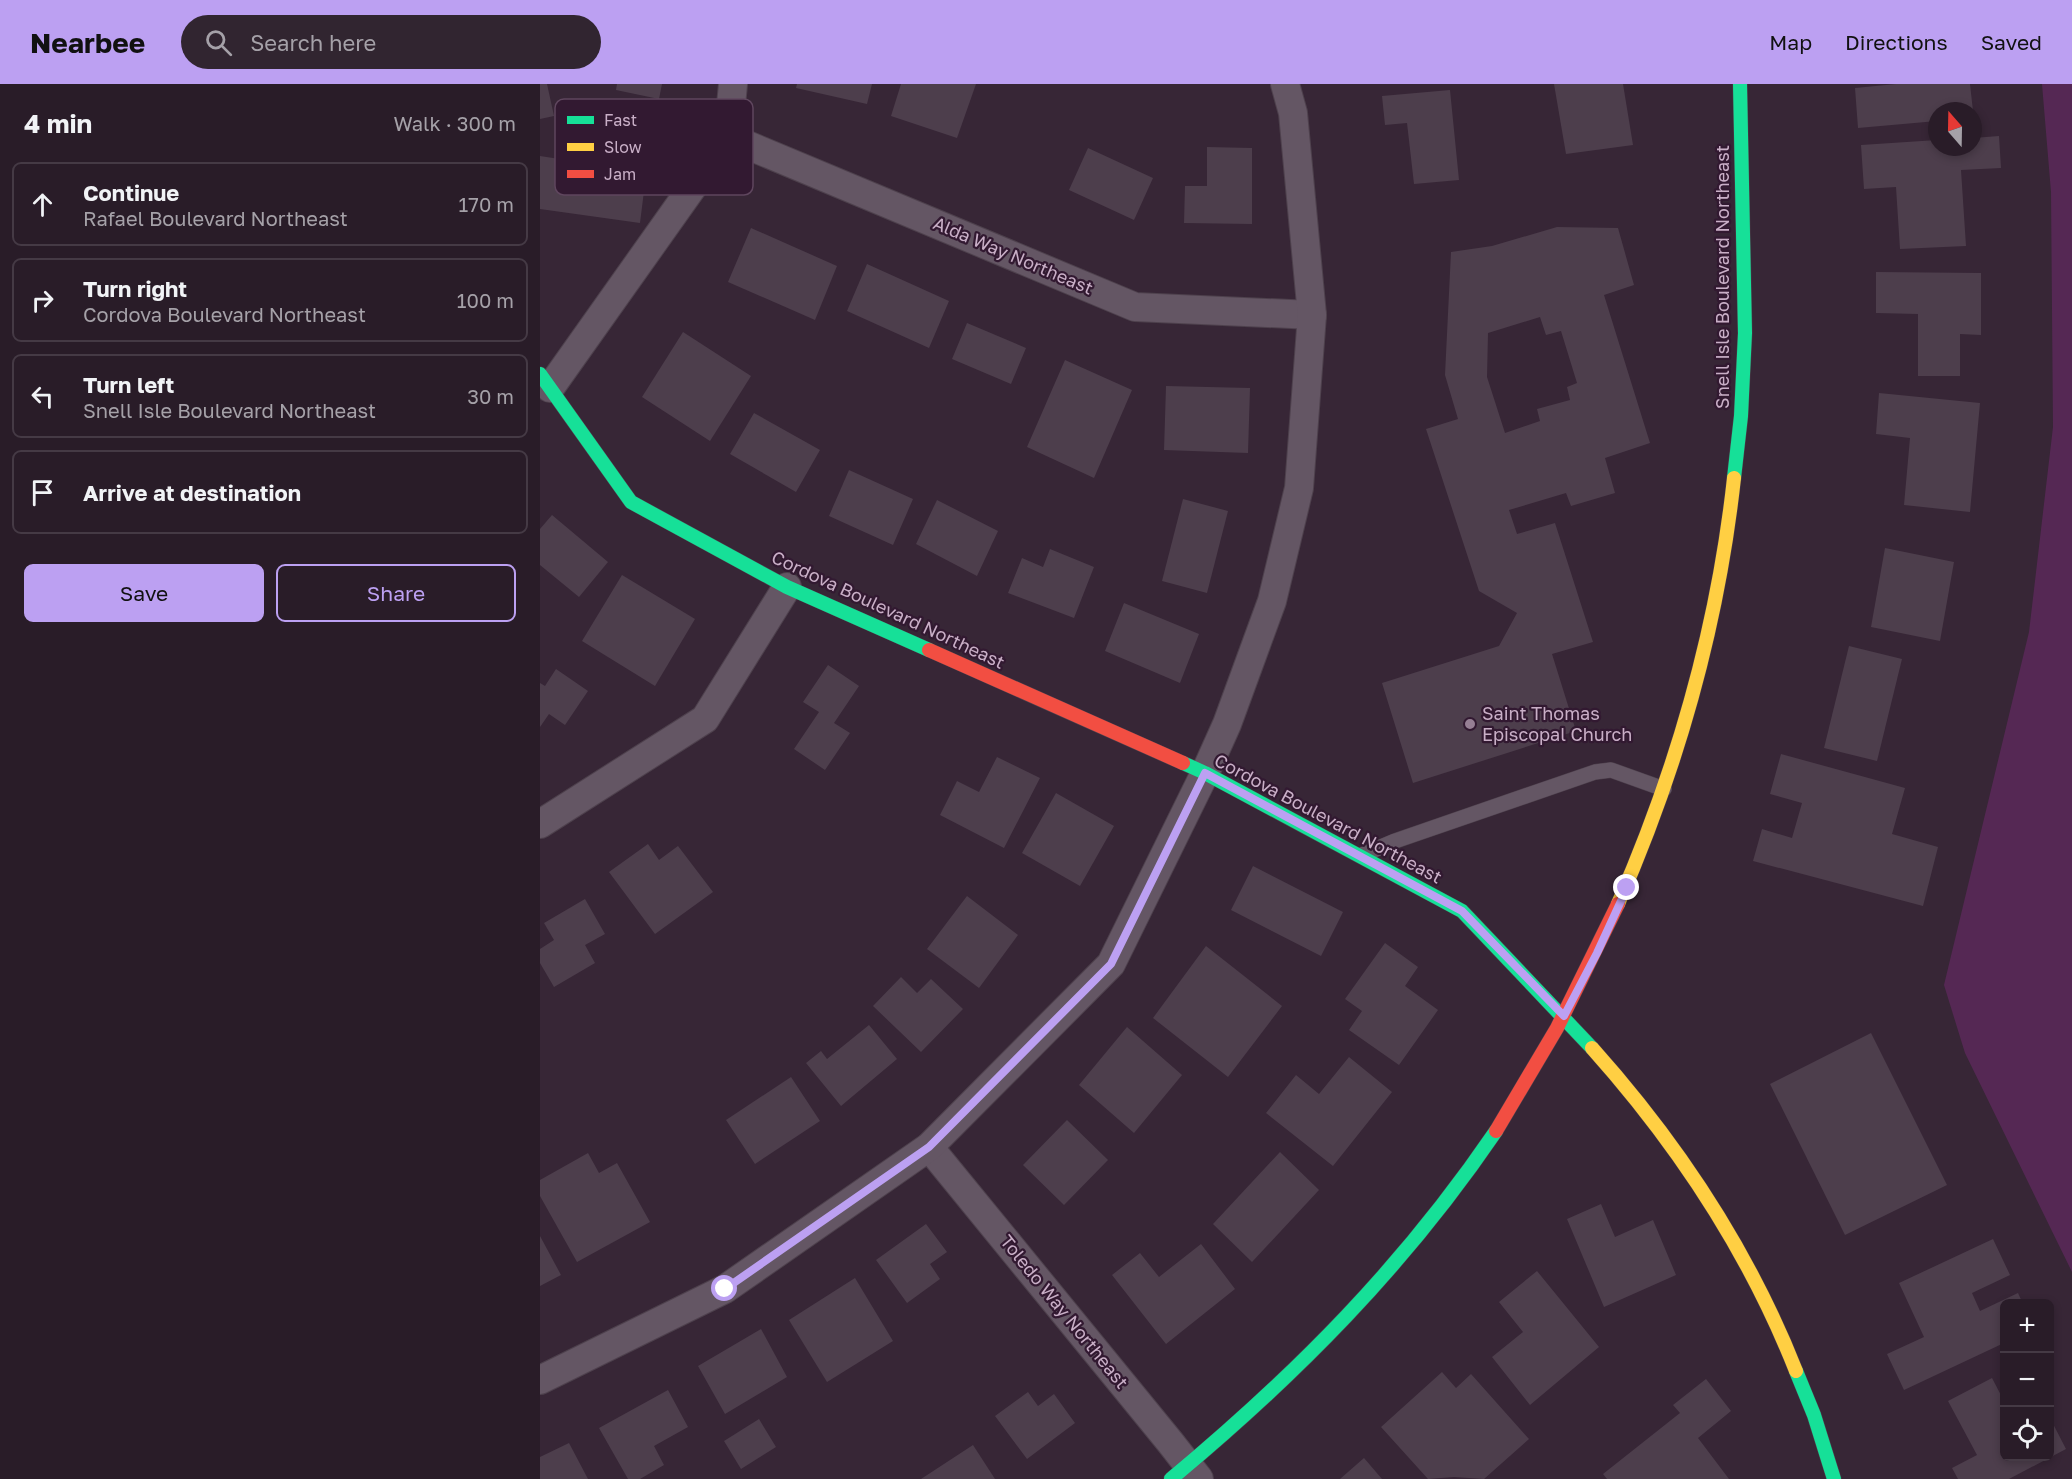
<!DOCTYPE html>
<html lang="en">
<head>
<meta charset="utf-8">
<style>
  body { margin:0; font-family:"Golos Text",sans-serif; background:#312530; color:#f1f3f6 }
  .controls { position:absolute; right:18px; bottom:18px; display:grid; overflow:hidden; border-radius:9px; box-shadow:0 3px 9px #0003 }
  .controls button { width:54px; height:54px; display:grid; place-items:center; padding:0; border:0; border-bottom:2px solid #453a45; background:#291c28; color:#f1f3f6; font:30px sans-serif }
  .compass { position:absolute; left:1388px; top:18px; width:54px; height:54px; border-radius:50%; background:#291c28; box-shadow:0 3px 9px #0003; rotate:340deg }
  .stop { position:absolute; width:18px; height:18px; margin:-14px; border:4px solid #bca0f2; border-radius:50%; background:#fff }
  .stop.end { background:#bca0f2; border-color:#fff; box-shadow:0 2px 6px #0008 }
  .list { margin:0; padding:0; list-style:none }
  h2 { display:flex; justify-content:space-between; align-items:center; height:78px; margin:0; padding:0 24px; font-size:26px }
  h2 small { font-size:20px; font-weight:400; color:#a5a1a8 }
  .list li { display:grid; grid-template-columns:39px 1fr auto; gap:18px; align-items:center; box-sizing:border-box; height:84px; margin:0 12px 12px; padding:0 12px; border:2px solid #453a45; border-radius:9px }
  .list b { display:block; font-size:22px; white-space:nowrap }
  .list p { margin:0; font-size:20px; white-space:nowrap; color:#a5a1a8 }
  .list em { font-size:20px; font-style:normal; color:#a5a1a8 }
  .actions { display:flex; gap:12px; padding:18px 24px }
  .actions a { flex:1; padding:14px 0; border:2px solid #bca0f2; border-radius:9px; text-align:center; font-size:21px; color:#bca0f2 }
  .actions .main { background:#bca0f2; color:#111 }
  .icon { flex:none; width:33px; height:33px; fill:none; stroke:currentColor; stroke-width:2; stroke-linecap:round; stroke-linejoin:round }
  .map { position:relative; flex:none; width:1532px; height:1395px; overflow:hidden }
  header { display:flex; align-items:center; gap:36px; box-sizing:border-box; height:84px; padding:0 30px; background:#bca0f2; color:#111 }
  header strong { font-size:28px }
  nav { display:flex; gap:33px; margin-inline-start:auto; font-size:21px }
  .search { width:420px; height:54px; background:#312530; display:flex; align-items:center; gap:15px; box-sizing:border-box; padding:0 21px; border-radius:33px; color:#a5a1a8; font-size:22px }
  main { display:flex }
  aside { flex:1; background:#291c28 }
  .map>svg:first-child { display:block }
</style>
</head>
<body>
<header>
<strong>Nearbee</strong>
<div class="search"><svg class="icon" aria-label="search" viewBox="0 0 24 24"><circle cx="10" cy="10" r="6"/><path d="M15 15l6 6"/></svg>Search here</div>
<nav><a>Map</a><a>Directions</a><a>Saved</a></nav>
</header>
<main>
<aside>
<h2>4 min<small>Walk · 300 m</small></h2>
<ul class="list">
<li><svg class="icon" aria-label="ahead" viewBox="0 0 24 24"><path d="M12 20V5M6 11l6-6 6 6"/></svg><div><b>Continue</b><p>Rafael Boulevard Northeast</p></div><em>170 m</em></li>
<li><svg class="icon" aria-label="right" viewBox="0 0 24 24"><path d="M7 20v-9h11M14 6l5 5-5 5"/></svg><div><b>Turn right</b><p>Cordova Boulevard Northeast</p></div><em>100 m</em></li>
<li><svg class="icon" aria-label="left" viewBox="0 0 24 24"><path d="M17 20v-9H6M10 6l-5 5 5 5"/></svg><div><b>Turn left</b><p>Snell Isle Boulevard Northeast</p></div><em>30 m</em></li>
<li><svg class="icon" aria-label="arrive" viewBox="0 0 24 24"><path d="M6 21V4h12l-3 4 3 4H6"/></svg><div><b>Arrive at destination</b></div></li>
</ul>
<div class="actions"><a class="main">Save</a><a>Share</a></div>
</aside>
<div class="map">
<svg width="1532" height="1395" viewBox="0 0 1532 1395">
  <rect width="100%" height="100%" fill="#372636"/>
  <!-- water -->
  <path fill="#552854" d="M1502,0H1532V1188L1425,969L1404,901L1489,548L1513,343L1511,108Z"/>
  <!-- building -->
  <g fill="#4d3e4c" fill-rule="evenodd">
    <path d="M0,0H7L14,32L0,35Z"/>
    <path d="M77,0H122L119,15L76,6Z"/>
    <path d="M257,0H332L327,20L256,4Z"/>
    <path d="M361,0H436L417,54L351,32Z"/>
    <path d="M1014,0H1083L1093,61L1026,70Z"/>
    <path d="M1356,0H1430L1433,27H1397V37L1318,44L1315,4Z"/>
    <path d="M910,6L919,96L874,100L867,39L845,41L842,12Z"/>
    <path d="M1459,52L1461,84L1421,86L1426,162L1360,165L1356,103L1324,105L1321,61L1397,56V63H1433V54Z"/>
    <path d="M69,53L110,59L100,139L0,125V72L65,82Z"/>
    <path d="M667,63L712,64V140L644,139L645,102H667Z"/>
    <path d="M548,64L613,94L594,136L529,106Z"/>
    <path d="M1017,143L1078,144L1094,201L1064,211L1110,359L1065,374L1075,409L1031,422L1026,409L969,426L977,450L1015,439L1053,558L1012,570L1036,647L873,699L842,599L959,562L977,529L939,507L886,345L918,335L905,291L911,168L952,162ZM1000,233L1006,251L1021,247L1037,299L1027,303L1030,316L997,325L1000,337L965,349L947,293L948,249Z"/>
    <path d="M211,144L297,182L275,236L188,198Z"/>
    <path d="M327,180L409,217L389,264L307,227Z"/>
    <path d="M1336,188L1441,189V251L1420,250V292H1378V230L1336,229Z"/>
    <path d="M427,239L486,264L471,300L412,275Z"/>
    <path d="M143,248L211,292L170,357L102,313Z"/>
    <path d="M525,276L592,306L554,394L487,363Z"/>
    <path d="M626,302L710,304L708,369L624,366Z"/>
    <path d="M1339,309L1440,319L1430,428L1364,421L1370,354L1336,350Z"/>
    <path d="M214,329L280,366L256,408L190,370Z"/>
    <path d="M309,386L373,415L353,461L289,432Z"/>
    <path d="M643,415L688,427L667,509L622,497Z"/>
    <path d="M397,416L458,447L437,492L376,460Z"/>
    <path d="M12,431L68,478L39,513L0,481V445Z"/>
    <path d="M1345,464L1414,478L1400,557L1331,543Z"/>
    <path d="M510,465L554,483L534,534L468,509L482,474L503,483Z"/>
    <path d="M82,491L155,535L115,602L42,557Z"/>
    <path d="M584,519L659,550L640,599L565,567Z"/>
    <path d="M1309,562L1362,575L1337,677L1284,664Z"/>
    <path d="M288,581L319,602L294,639L310,649L285,686L254,665L279,628L263,618Z"/>
    <path d="M16,585L48,607L25,641L9,630L0,643V599L5,602Z"/>
    <path d="M1241,670L1365,704L1352,750L1398,763L1383,822L1213,777L1222,745L1252,754L1262,719L1230,710Z"/>
    <path d="M457,673L500,694L464,764L400,731L417,697L439,708Z"/>
    <path d="M516,709L574,742L540,802L482,769Z"/>
    <path d="M108,760L119,776L138,762L173,808L115,850L69,788Z"/>
    <path d="M713,782L803,828L781,872L691,826Z"/>
    <path d="M427,812L478,851L439,904L387,865Z"/>
    <path d="M45,815L65,850L45,861L55,879L14,903L0,879V865L14,856L4,839Z"/>
    <path d="M845,859L878,883L865,902L898,926L859,981L809,946L822,927L805,915Z"/>
    <path d="M666,862L742,922L688,993L613,934Z"/>
    <path d="M361,893L377,909L391,895L423,925L381,968L333,922Z"/>
    <path d="M329,941L357,975L301,1022L266,979L281,967L287,975Z"/>
    <path d="M587,943L642,991L594,1049L539,1001Z"/>
    <path d="M1331,949L1407,1101L1305,1151L1230,1000Z"/>
    <path d="M809,973L852,1008L793,1082L726,1029L756,991L779,1010Z"/>
    <path d="M251,993L280,1037L215,1080L186,1036Z"/>
    <path d="M527,1036L568,1076L524,1121L483,1081Z"/>
    <path d="M740,1068L779,1106L712,1178L673,1140Z"/>
    <path d="M48,1069L59,1089L77,1079L110,1138L37,1178L0,1112V1096Z"/>
    <path d="M1061,1120L1075,1153L1113,1136L1136,1191L1064,1223L1027,1135Z"/>
    <path d="M386,1140L407,1168L390,1180L400,1195L367,1219L336,1176Z"/>
    <path d="M0,1152L21,1191L0,1202Z"/>
    <path d="M1453,1155L1470,1191L1432,1209L1440,1227L1478,1209L1483,1220H1464V1259L1364,1306L1347,1270L1384,1253L1359,1199Z"/>
    <path d="M661,1160L695,1205L626,1260L572,1191L600,1169L619,1193Z"/>
    <path d="M997,1187L1059,1263L990,1321L952,1273L983,1248L959,1218Z"/>
    <path d="M315,1194L353,1257L287,1298L249,1236Z"/>
    <path d="M221,1245L247,1293L185,1330L158,1282Z"/>
    <path d="M902,1288L916,1304L931,1290L989,1355L944,1395L914,1393L888,1395L841,1343Z"/>
    <path d="M1452,1294L1464,1317V1372H1510V1334L1526,1365L1469,1395H1418L1412,1384L1437,1371L1408,1317Z"/>
    <path d="M1166,1295L1191,1327L1158,1354L1189,1395H1067L1063,1390L1140,1329L1133,1321Z"/>
    <path d="M128,1306L148,1343L114,1362L124,1381L100,1395H88L59,1344Z"/>
    <path d="M488,1308L498,1322L514,1310L535,1339L487,1375L455,1332Z"/>
    <path d="M219,1335L236,1363L201,1385L184,1357Z"/>
    <path d="M29,1359L48,1395H0V1373Z"/>
    <path d="M433,1361L455,1395H381Z"/>
    <path d="M824,1374L842,1395H800Z"/>
  </g>
  <g fill="none" stroke-linecap="round" stroke-linejoin="round">
    <!-- lane casing -->
    <g stroke="#4e414d" stroke-width="16">
      <path id="lane" d="M822,771L855,757L1055,688L1071,686L1124,705"/>
    </g>
    <!-- street casing -->
    <g stroke="#4e414d" stroke-width="30">
      <g id="street">
        <path d="M188,53L595,223L772,231"/>
        <path d="M10,304L188,53L193,0"/>
        <path d="M0,740L165,635L247,503"/>
        <path d="M389,1063L630,1358L659,1395"/>
        <path d="M0,1296L185,1205L389,1063L571,880L665,689L687,640L732,517L759,404L772,231L753,29L745,0"/>
      </g>
    </g>
    <!-- fast casing -->
    <g stroke="#4e414d" stroke-width="15">
      <g id="fast">
        <path d="M0,290L91,418L247,503L389,566"/>
        <path d="M1194,394L1201,332L1205,249L1200,0"/>
        <path d="M643,679L665,689L922,827L1052,964"/>
        <path d="M1256,1287L1274,1331L1294,1395"/>
        <path d="M631,1395C757,1290 864,1182 956,1047"/>
      </g>
    </g>
    <!-- slow casing -->
    <g stroke="#4e414d" stroke-width="15">
      <g id="slow">
        <path d="M1078,820C1137,685 1178,541 1194,394"/>
        <path d="M1052,964C1137,1059 1209,1168 1256,1287"/>
      </g>
    </g>
    <!-- jam casing -->
    <g stroke="#4e414d" stroke-width="15">
      <g id="jam">
        <path d="M389,566L643,679"/>
        <path d="M956,1047L1017,944L1078,820"/>
      </g>
    </g>
    <!-- lane -->
    <use href="#lane" stroke="#645664" stroke-width="15"/>
    <!-- street -->
    <use href="#street" stroke="#645664" stroke-width="28"/>
    <!-- fast -->
    <use href="#fast" stroke="#16e098" stroke-width="14"/>
    <!-- slow -->
    <use href="#slow" stroke="#ffcf43" stroke-width="14"/>
    <!-- jam -->
    <use href="#jam" stroke="#f24e42" stroke-width="14"/>
  </g>
  <g fill="none" stroke-linecap="round" stroke-linejoin="round">
    <!-- route -->
    <path stroke="#bca0f2" stroke-width="8" d="M185,1205L389,1063L571,880L665,689L922,827L1024,932L1057,869L1087,804"/>
  </g>
  <!-- markers -->
  <circle fill="#967f94" stroke="#321931" stroke-width="2" cx="930" cy="640" r="6"/>
  <g text-anchor="middle" stroke-width="4.5" stroke-linejoin="round" paint-order="stroke">
    <!-- street labels -->
    <g font-size="18" fill="#c9afc7" stroke="#321931">
      <text transform="translate(473 172) rotate(23)" y="6">Alda Way Northeast</text>
      <text transform="translate(1183 193) rotate(-90)" y="6">Snell Isle Boulevard Northeast</text>
      <text transform="translate(348 526) rotate(25)" y="6">Cordova Boulevard Northeast</text>
      <text transform="translate(788 735) rotate(28)" y="6">Cordova Boulevard Northeast</text>
      <text transform="translate(524 1228) rotate(51)" y="6">Toledo Way Northeast</text>
    </g>
    <!-- poi labels -->
    <g font-size="18" fill="#c9afc7" stroke="#321931" text-anchor="start">
      <text x="942" y="636">Saint Thomas<tspan x="942" dy="21">Episcopal Church</tspan></text>
    </g>
  </g>
  <!-- legend -->
  <rect x="15" y="15" width="198" height="96" rx="9" fill="#321931" stroke="#5f465e" stroke-width="1.5"/>
  <rect x="27" y="32" width="27" height="8" fill="#16e098"/>
  <rect x="27" y="59" width="27" height="8" fill="#ffcf43"/>
  <rect x="27" y="86" width="27" height="8" fill="#f24e42"/>
  <g font-size="16" fill="#c9afc7">
    <text x="64" y="42">Fast</text>
    <text x="64" y="69">Slow</text>
    <text x="64" y="96">Jam</text>
  </g>
</svg>
<div class="controls">
<button>+</button>
<button>−</button>
<button><svg class="icon" aria-label="locate" viewBox="0 0 24 24"><circle cx="12" cy="12" r="6"/><path d="M12 2v4M12 18v4M2 12h4M18 12h4"/></svg></button>
</div>
<svg class="compass" viewBox="-18 -18 36 36"><path d="M0-13l5 13h-10z" fill="#e53935"/><path d="M0 13l5-13h-10z" fill="#a5a1a8"/></svg>
<div class="stop" style="left:185px;top:1205px"></div>
<div class="stop end" style="left:1087px;top:804px"></div>
</div>
</main>
</body>
</html>
